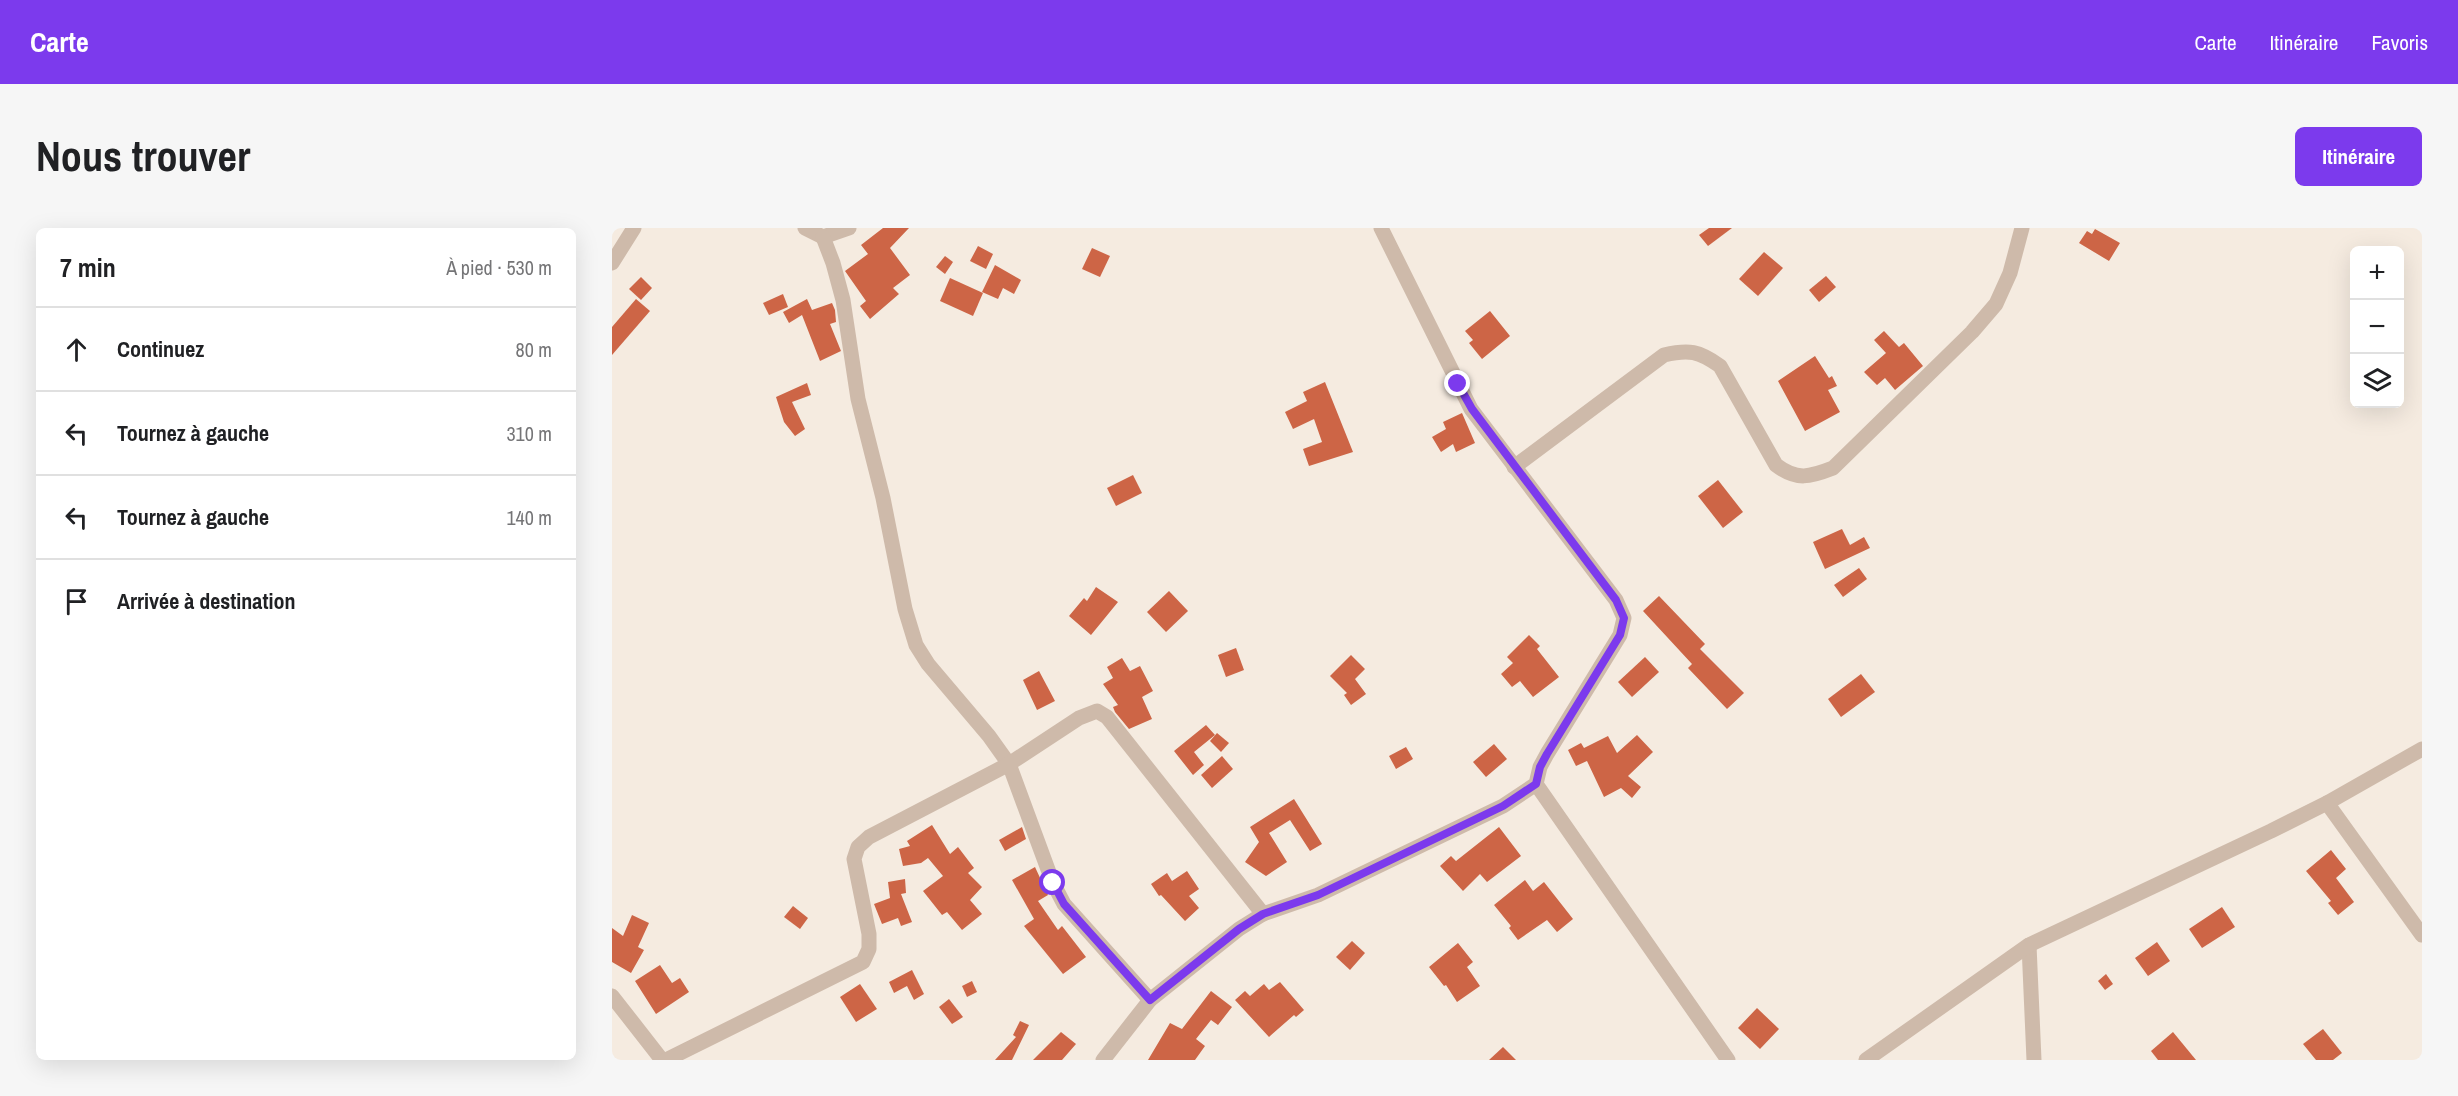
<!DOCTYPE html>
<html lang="fr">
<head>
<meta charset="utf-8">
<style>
  body { margin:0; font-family:"Archivo Narrow",sans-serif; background:#f6f6f6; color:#202124 }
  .controls { position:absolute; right:18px; top:18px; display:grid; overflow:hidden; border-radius:9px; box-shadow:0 6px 24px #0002 }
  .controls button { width:54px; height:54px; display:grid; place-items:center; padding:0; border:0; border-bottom:2px solid #e0e0e0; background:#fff; color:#202124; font:30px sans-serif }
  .stop { position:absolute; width:18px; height:18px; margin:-14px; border:4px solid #7c3aed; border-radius:50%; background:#fff }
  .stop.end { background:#7c3aed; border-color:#fff; box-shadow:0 2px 6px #0008 }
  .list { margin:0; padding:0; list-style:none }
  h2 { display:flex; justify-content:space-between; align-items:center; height:78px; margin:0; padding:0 24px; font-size:26px }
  h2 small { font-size:20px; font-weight:400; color:#757577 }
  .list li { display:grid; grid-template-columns:39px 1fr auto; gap:18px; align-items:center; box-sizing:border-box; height:84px; padding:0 24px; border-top:2px solid #e0e0e0 }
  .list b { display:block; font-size:22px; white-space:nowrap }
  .list em { font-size:20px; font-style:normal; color:#757577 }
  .icon { flex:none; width:33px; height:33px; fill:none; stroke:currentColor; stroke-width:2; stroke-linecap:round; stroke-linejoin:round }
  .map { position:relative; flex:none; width:1810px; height:832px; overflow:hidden; border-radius:9px }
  header { display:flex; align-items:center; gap:36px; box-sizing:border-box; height:84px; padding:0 30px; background:#7c3aed; color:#fff }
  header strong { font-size:28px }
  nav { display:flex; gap:33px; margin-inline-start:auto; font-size:21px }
  .intro { display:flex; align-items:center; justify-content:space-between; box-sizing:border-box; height:144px; padding:0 36px }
  h1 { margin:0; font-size:42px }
  .button { padding:15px 27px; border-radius:9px; background:#7c3aed; color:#fff; font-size:21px; font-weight:700 }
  main { display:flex; gap:36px; padding:0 36px }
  aside { flex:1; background:#fff; border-radius:9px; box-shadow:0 6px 24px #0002 }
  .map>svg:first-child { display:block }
</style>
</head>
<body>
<header>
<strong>Carte</strong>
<nav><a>Carte</a><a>Itinéraire</a><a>Favoris</a></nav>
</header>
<div class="intro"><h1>Nous trouver</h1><a class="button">Itinéraire</a></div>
<main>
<aside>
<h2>7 min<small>À pied · 530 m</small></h2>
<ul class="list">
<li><svg class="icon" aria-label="ahead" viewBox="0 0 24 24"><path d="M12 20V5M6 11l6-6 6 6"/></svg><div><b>Continuez</b></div><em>80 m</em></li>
<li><svg class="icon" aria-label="left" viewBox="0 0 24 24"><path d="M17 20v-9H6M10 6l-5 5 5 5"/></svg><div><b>Tournez à gauche</b></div><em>310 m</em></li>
<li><svg class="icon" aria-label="left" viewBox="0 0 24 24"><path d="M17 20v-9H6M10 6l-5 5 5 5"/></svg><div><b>Tournez à gauche</b></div><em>140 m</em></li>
<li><svg class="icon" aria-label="arrive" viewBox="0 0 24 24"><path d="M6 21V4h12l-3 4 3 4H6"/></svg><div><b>Arrivée à destination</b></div></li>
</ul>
</aside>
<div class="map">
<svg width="1810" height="832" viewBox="0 0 1810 832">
  <rect width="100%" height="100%" fill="#f5ebe0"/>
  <!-- building -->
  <g fill="#cd6546">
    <path d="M271,0H297L278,20L298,47L281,60L287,66L258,91L248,78L254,73L233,43L256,26L249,17Z"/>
    <path d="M1097,0H1120L1096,18L1087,7Z"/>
    <path d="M1483,1L1508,15L1497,33L1467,15L1475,3L1480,6Z"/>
    <path d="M366,18L381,26L374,41L358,33Z"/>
    <path d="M480,20L498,28L488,49L470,41Z"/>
    <path d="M1152,24L1171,40L1146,68L1127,51Z"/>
    <path d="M333,28L341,34L333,46L324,39Z"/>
    <path d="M383,37L409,52L402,66L391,60L386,71L370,64Z"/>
    <path d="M1214,48L1224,59L1207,74L1197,62Z"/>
    <path d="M29,49L40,60L29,72L17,61Z"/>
    <path d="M338,50L371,65L361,88L328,73Z"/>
    <path d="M171,66L176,79L157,87L151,75Z"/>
    <path d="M24,71L38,83L0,127V99Z"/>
    <path d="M195,71L200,82L220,75L223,82L224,94L218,96L229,123L208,133L190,87L177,95L171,84Z"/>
    <path d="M878,83L898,108L870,131L857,115L861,112L853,103Z"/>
    <path d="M1272,103L1287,119L1292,115L1311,138L1283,162L1273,150L1265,157L1252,144L1274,125L1262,112Z"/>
    <path d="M1203,128L1217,150L1220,148L1225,158L1216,162L1228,184L1193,203L1166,153Z"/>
    <path d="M713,154L741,224L697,238L691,221L710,214L702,191L681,201L673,184L695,173L691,164Z"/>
    <path d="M195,155L199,167L180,174L193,201L183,208L172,194L164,169Z"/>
    <path d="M850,185L863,215L844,224L841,216L829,224L820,209L834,201L831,194Z"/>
    <path d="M521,247L530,265L504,278L495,260Z"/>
    <path d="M1106,252L1131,284L1111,300L1086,268Z"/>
    <path d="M1230,301L1238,317L1252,309L1258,320L1213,341L1201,314Z"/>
    <path d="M1247,340L1255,351L1231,369L1222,357Z"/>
    <path d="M484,359L506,374L479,407L457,388L472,370L475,373Z"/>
    <path d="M557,363L576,383L554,404L535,384Z"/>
    <path d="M1047,368L1093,416L1088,421L1132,465L1115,481L1076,440L1080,436L1031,383Z"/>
    <path d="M917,407L928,418L925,421L947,449L921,469L908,453L900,459L889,446L901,435L895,429Z"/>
    <path d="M624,420L632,442L614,449L606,427Z"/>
    <path d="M739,427L753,441L743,451L754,466L739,477L732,467L735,465L718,448Z"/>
    <path d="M1033,429L1047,444L1020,469L1006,454Z"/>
    <path d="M510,430L518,443L528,438L541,463L530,469L540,491L517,501L503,484L501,479L506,477L491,456L501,450L495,439Z"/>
    <path d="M427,443L443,473L425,482L411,452Z"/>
    <path d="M1249,446L1263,464L1229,489L1216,471Z"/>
    <path d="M594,497L603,507L582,524L592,537L581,547L562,523Z"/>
    <path d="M605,505L617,515L609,524L598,513Z"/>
    <path d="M1025,507L1041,524L1016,548L1029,559L1020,570L1009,560L992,569L975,533L964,538L956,522L969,515L972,520L996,508L1005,525Z"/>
    <path d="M882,516L895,531L874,549L861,534Z"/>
    <path d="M794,519L801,531L784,541L777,528Z"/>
    <path d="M610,528L621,541L600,560L589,547Z"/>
    <path d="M682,571L710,616L698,623L678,592L657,605L675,634L654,648L633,634L647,614L638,599Z"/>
    <path d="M320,597L338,626L346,619L362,640L356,645L370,659L358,672L370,686L350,702L335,684L330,687L311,663L331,648L316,630L309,635L291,638L287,621L298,618L295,613Z"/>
    <path d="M410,599L414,611L393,623L387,612Z"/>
    <path d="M887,599L909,628L875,654L868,646L851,663L828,638L839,628L844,633Z"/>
    <path d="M1719,622L1734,641L1724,650L1742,674L1726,687L1716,675L1719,673L1694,643Z"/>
    <path d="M423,639L436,667L426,673L446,702L450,698L474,729L451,746L412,698L422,691L400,652Z"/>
    <path d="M575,643L587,661L577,668L587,680L573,693L549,667L547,668L539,656L555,645L560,653Z"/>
    <path d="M293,651L294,665L289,666L300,694L289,698L286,690L270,696L262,676L278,670L276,654Z"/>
    <path d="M913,652L921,663L932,654L961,691L945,704L935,692L906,712L897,700L899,698L882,677Z"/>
    <path d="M181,678L196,690L188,701L172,689Z"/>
    <path d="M1610,679L1623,699L1590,720L1577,701Z"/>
    <path d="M20,687L37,695L26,719L32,722L19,745L0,734V700L11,708Z"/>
    <path d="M740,713L753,725L738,742L724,729Z"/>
    <path d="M1545,714L1558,733L1536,748L1523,730Z"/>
    <path d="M846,715L861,734L855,739L868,758L845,774L834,757L832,758L817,739Z"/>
    <path d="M48,737L60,755L68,750L77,764L44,786L23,753Z"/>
    <path d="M300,742L312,766L302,772L295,758L282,765L277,754Z"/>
    <path d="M1494,746L1501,756L1493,762L1486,753Z"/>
    <path d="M360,753L365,764L355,769L350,758Z"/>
    <path d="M668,754L692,782L684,789L682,787L657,809L623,772L633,763L638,768L652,756L657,762Z"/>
    <path d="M248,756L265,781L244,794L228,769Z"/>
    <path d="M599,763L620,779L606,797L599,792L584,811L593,818L583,832H536L558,795L570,801Z"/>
    <path d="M337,771L351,789L340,796L327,779Z"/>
    <path d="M1145,780L1167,801L1148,821L1126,800Z"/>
    <path d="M408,793L417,797L400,832H383L404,809L401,807Z"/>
    <path d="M1711,801L1730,825L1721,832H1704L1691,816Z"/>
    <path d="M449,804L464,816L450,832H421Z"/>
    <path d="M1561,804L1584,832H1546L1539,823Z"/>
    <path d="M891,819L904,832H877Z"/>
  </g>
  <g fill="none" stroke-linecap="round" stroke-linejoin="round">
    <!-- minor -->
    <g stroke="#cebaaa" stroke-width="15">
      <path d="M193,0L211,9L237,0"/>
      <path d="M211,9L221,35L231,72L246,171L271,270L293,381L304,417L316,436L377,508L397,536L441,655L452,676L538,772"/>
      <path d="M0,35L22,0"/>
      <path d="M902,239L1052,127C1077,121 1087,123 1108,138L1164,237C1185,253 1198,249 1221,240L1360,104L1384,76L1398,45L1410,0"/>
      <path d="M924,556L1116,832"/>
      <path d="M1715,575L1810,707"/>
      <path d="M1417,717L1422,832"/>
      <path d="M0,768L50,832"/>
      <path d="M54,832L251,734L257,721V706L242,631L246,619L257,609L397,536L467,490L485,483L495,489L651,686"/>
      <path d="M491,832L538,772L627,701L651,686L706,667L891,578L924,556L928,539L935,526L1008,407L1012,390L1004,372L859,181L769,0"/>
      <path d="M1254,832L1417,717L1659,603L1715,575L1810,521"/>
    </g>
  </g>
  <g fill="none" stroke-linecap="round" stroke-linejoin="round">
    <!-- route -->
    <path stroke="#7c3aed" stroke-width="8" d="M441,655L452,676L538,772L627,701L651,686L706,667L891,578L924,556L928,539L935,526L1008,407L1012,390L1004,372L860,181L846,156"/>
  </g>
</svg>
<div class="controls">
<button>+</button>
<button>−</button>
<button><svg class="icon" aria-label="layers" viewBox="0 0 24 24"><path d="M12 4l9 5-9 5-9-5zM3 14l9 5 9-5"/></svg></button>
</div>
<div class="stop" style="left:441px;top:655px"></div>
<div class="stop end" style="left:846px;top:156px"></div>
</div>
</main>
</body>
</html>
